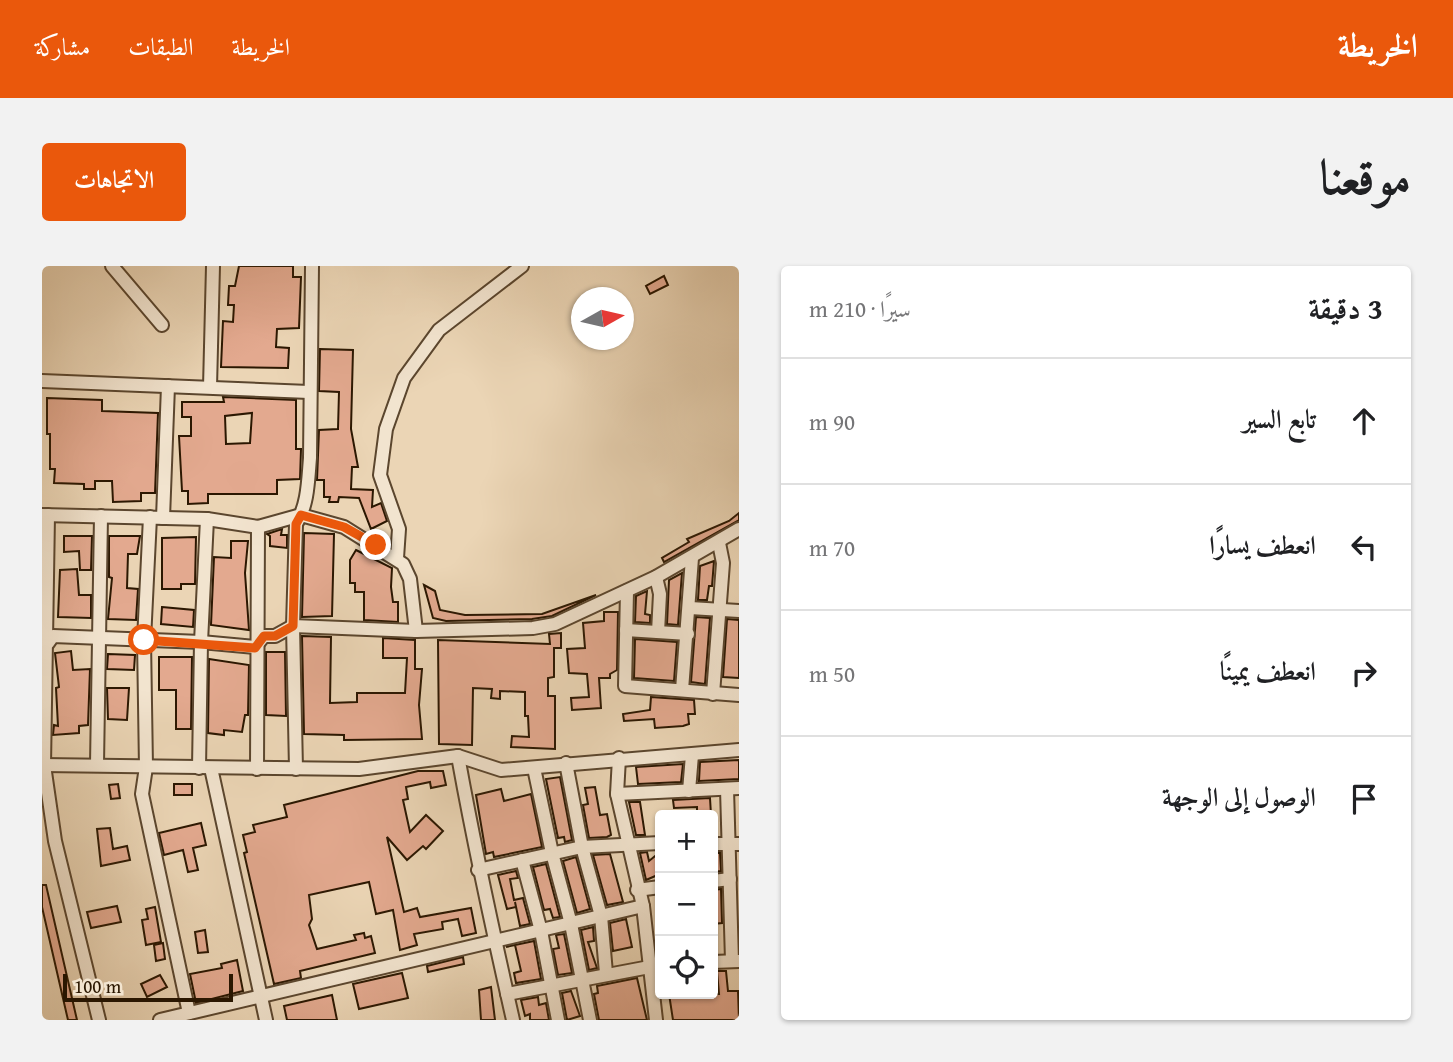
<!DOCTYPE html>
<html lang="ar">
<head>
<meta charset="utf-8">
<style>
  body { margin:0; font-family:"Gentium Book Plus",Amiri,serif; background:#f2f2f2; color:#202124; direction:rtl }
  .controls { position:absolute; right:21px; bottom:21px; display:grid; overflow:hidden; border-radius:7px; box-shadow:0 2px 5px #0004 }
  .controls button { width:63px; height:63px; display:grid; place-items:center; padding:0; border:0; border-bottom:2px solid #e0e0e0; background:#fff; color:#202124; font:35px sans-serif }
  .compass { position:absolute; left:529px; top:21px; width:63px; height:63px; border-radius:50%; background:#fff; box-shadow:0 2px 5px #0004; rotate:82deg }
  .scale { position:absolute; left:21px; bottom:18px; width:170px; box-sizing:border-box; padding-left:7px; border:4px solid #2b1701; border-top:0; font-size:19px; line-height:24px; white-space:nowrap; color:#2b1701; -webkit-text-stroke:5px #f2e4cf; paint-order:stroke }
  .stop { position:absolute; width:21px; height:21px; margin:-16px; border:5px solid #ea580c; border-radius:50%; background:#fff }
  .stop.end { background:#ea580c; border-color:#fff; box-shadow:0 2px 7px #0008 }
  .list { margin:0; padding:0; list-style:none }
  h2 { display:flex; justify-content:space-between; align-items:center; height:91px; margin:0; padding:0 28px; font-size:30px }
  h2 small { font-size:23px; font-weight:400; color:#757577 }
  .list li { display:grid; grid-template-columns:46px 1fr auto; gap:21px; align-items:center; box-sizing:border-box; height:126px; padding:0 28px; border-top:2px solid #e0e0e0 }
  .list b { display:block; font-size:26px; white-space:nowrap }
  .list em { font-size:23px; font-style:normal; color:#757577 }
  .icon { flex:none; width:38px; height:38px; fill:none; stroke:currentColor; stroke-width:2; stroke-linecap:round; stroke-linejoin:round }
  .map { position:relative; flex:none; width:697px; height:754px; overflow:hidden; direction:ltr; border-radius:7px }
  header { display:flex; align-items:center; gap:42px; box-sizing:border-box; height:98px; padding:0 35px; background:#ea580c; color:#fff }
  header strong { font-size:33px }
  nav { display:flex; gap:38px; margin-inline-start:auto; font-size:24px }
  .intro { display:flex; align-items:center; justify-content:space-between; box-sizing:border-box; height:168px; padding:0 42px }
  h1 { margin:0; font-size:49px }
  .button { padding:18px 32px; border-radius:7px; background:#ea580c; color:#fff; font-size:24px; font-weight:700 }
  main { display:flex; gap:42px; padding:0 42px }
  aside { flex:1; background:#fff; border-radius:7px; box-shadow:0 2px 5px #0004 }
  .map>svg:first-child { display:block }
</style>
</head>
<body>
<header>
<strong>الخريطة</strong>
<nav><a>الخريطة</a><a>الطبقات</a><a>مشاركة</a></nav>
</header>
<div class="intro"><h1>موقعنا</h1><a class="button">الاتجاهات</a></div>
<main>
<aside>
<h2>3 دقيقة<small>سيرًا · 210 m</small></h2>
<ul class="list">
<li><svg class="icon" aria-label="ahead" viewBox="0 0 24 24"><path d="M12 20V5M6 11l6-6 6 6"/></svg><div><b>تابع السير</b></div><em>90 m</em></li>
<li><svg class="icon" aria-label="left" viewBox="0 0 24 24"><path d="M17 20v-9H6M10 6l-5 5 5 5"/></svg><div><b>انعطف يسارًا</b></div><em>70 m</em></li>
<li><svg class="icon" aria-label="right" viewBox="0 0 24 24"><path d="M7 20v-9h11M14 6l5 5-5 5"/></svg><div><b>انعطف يمينًا</b></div><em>50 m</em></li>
<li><svg class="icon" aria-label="arrive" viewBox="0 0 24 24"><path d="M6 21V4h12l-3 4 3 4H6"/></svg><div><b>الوصول إلى الوجهة</b></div></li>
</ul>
</aside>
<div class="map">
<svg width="697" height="754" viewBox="0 0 697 754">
  <rect width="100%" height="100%" fill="#ebd5b5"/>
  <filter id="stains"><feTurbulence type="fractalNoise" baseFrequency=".00286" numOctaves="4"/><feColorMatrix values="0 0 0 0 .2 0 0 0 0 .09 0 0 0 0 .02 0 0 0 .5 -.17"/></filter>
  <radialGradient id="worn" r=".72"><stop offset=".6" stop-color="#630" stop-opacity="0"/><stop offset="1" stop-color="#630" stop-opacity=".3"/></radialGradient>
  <!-- building -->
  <g fill="#e3a98f" stroke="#2b1701" stroke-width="2" fill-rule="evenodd">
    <path d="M197,0H251V11H259L257,62L235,63L234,81L247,82L246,102L179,101L181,55L191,56L192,39H186L187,20H193Z"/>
    <path d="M622,10L626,19L608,28L604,20Z"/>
    <path d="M278,83L311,84L309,163L316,201H310L309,223L331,224L330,241L339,237L345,255L329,263L317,232L297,231L296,236H287L288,231H282V214H275L277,164L296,163L297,126L277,125Z"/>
    <path d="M181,131L254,134V183H259L258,213L235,214V228H166V237L146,238V225H140L137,170H149V151H140V136H182ZM210,147L208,177L184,178L183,150Z"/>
    <path d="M5,132L60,134V145L116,147L113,227H99V235L71,236L70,215H53V223H42V218L12,217L13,203H8V168H5Z"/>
    <path d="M697,247V254L622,296L620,292L647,276L645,273L687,255Z"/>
    <path d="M240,263L239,269H245V282L228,280V270L225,268Z"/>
    <path d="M262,267L292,268L290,350L260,351Z"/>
    <path d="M22,270H50L49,304H38L37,285L22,286Z"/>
    <path d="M67,270H98L95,288H86L85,322L96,323L94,354L66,353L70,312L67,311Z"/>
    <path d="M154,271L153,318H139V323H120V272Z"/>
    <path d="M189,275H206L203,307L207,364L169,359L172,291L189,292Z"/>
    <path d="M314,284L350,302L349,321L351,336H356V356L322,354V326H313V317H308V294Z"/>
    <path d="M672,295L670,320H667L665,334H656L658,300Z"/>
    <path d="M35,303L37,329H49V352L16,351L18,304Z"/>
    <path d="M640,307L636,359L625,358L627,314Z"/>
    <path d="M382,319L393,325L398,344L423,349L500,348L554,329L510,350L490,353L404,355L391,352Z"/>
    <path d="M605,325L603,348L608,349V357L593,356L594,330Z"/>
    <path d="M120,341L152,344L151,361L119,358Z"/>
    <path d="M562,346H576L575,404L568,408V412H557L559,442L530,444L529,432L547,431L545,408L527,407L525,383L543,382L541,357L562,355Z"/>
    <path d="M654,351L668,352L663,418L649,416Z"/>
    <path d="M685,353L697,354V412L681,411Z"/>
    <path d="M519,367V382H512V411L506,412V430H513V483L469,481L470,470L487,471L486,450H483V426L458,425V433L449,432L450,423L431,422L430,479L397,478L396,374L508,378L507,368Z"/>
    <path d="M260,370L289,371L288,437L315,436V427H363L365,392H341V372L373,374V403H380L377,439L380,473L302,474V469L262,468Z"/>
    <path d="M593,373L635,376L632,415L592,412Z"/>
    <path d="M29,385L31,404L48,403L46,459L37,460V467L11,469L12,459L16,460L14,422L17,421L13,387Z"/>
    <path d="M224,386H243L244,450L224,449Z"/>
    <path d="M66,388L93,389L92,404L65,403Z"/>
    <path d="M117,391H150L149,463H134V424H117Z"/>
    <path d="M167,393L207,399L206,449H203L200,466L182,464V469L166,467Z"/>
    <path d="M65,422H87L85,454L66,453Z"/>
    <path d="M609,431L652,434L653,448H646L647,458L641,460L613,462L612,453L582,455L581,448L608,444Z"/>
    <path d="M697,494V513L657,515L658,496Z"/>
    <path d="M641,498L639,516L596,518L594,501Z"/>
    <path d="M376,505H401L404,519L389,522L388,516L364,521L366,533L361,534L368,566L384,549L401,565L384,583L381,580L365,594L345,571L362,646L375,642L378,651L429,642L434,667L420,670L416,653L400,656L401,663L372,668L375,679L358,684L351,644L334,648L327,616L267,629L270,653L267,659L275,683L314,674L312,669L322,667L323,672L329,670L333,687L258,705L259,712L232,718L202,587L205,586L201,569L213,566L211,559L245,551L242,539Z"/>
    <path d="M518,511L530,574L523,576L522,571L516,572L504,513Z"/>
    <path d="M76,518L78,532L69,533L67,519Z"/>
    <rect x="132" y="518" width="18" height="11"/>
    <path d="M553,521L558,549L565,548L569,569L565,571L547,572L541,539L546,538L543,522Z"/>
    <path d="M459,523L462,535L489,528L500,581L452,591L451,586L444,588L434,529Z"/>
    <path d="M668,532L669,549H655V541L632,542L631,534Z"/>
    <path d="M587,536H598L603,569H594Z"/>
    <path d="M159,557L164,579L151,582L156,604L146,606L141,584L122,589L117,567Z"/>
    <path d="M68,562L71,583L85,580L88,594L59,600L55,563Z"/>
    <path d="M605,586L607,595L618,586V608L604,614L598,587Z"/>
    <path d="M671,587H678L679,605L671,606Z"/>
    <path d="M568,588L581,636L565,639L551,589Z"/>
    <path d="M534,591L548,643L535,647L521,595Z"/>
    <path d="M504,598L518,651L511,652L508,643L502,644L491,601Z"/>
    <path d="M474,605L476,612L468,613L472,634L481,632L488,658L478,660L473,636L474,641L465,643L456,609Z"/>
    <path d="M0,619H4L35,754H26L0,641Z"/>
    <path d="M679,623L680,657L671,658V624Z"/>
    <path d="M75,640L79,656L49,662L45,646Z"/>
    <path d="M113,641L119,676L104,679L100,654L106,653L104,643Z"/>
    <path d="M584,653L590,681L571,685L568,657Z"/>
    <path d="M551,661L552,675L546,676L555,702L547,704L539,664Z"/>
    <path d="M163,664L166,686L156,687L153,666Z"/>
    <path d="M522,668L530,707L516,709L511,683L517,682L514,669Z"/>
    <path d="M492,675L499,713L474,717L472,707L479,705L473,679L464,681Z"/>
    <path d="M121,677L123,693L114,695L112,679Z"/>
    <path d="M421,691L422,698L386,706L385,700Z"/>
    <path d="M195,694L201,725L154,737L148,708L180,702L179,698Z"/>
    <path d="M675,705H684L686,725H696L697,754H631L627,728H677Z"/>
    <path d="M360,707L366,732L317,743L311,718Z"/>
    <path d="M118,709L125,721L105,731L99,718Z"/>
    <path d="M595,712L605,754H557L552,728L556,727L555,720Z"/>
    <path d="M449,721L453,754H439L437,724Z"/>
    <path d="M529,725L538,750L525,754L520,727Z"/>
    <path d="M290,729L295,754H245L242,740Z"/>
    <path d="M496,731L497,739L504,737L507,754H488V748L483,750L479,734Z"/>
  </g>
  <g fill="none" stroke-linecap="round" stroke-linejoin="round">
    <!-- minor casing -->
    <g stroke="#5b462e" stroke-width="16">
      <g id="minor">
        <path d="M70,0L120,59"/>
        <path d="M0,115L267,126"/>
        <path d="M168,121L171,0"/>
        <path d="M0,249L165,253L216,261L259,249L302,261L361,298L368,313L374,365"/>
        <path d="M6,249L2,499L13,575L57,754"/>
        <path d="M108,251L102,374L104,501L100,528L147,747"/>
        <path d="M121,252L126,120"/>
        <path d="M355,292L357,263L338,209L344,163L362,112L397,64L480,0"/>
        <path d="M614,311L618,328L616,366"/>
        <path d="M585,325L583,420L697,429"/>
        <path d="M648,342L697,345"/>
        <path d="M584,364L646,368"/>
        <path d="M0,376L6,377L11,370L159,376L213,381L222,370H233L251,360L374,365L491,362L513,358L614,311L697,263"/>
        <path d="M640,424L650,292"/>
        <path d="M671,428L681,297L677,277"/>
        <path d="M416,490C432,579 451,666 471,754"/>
        <path d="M577,492L575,528L601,640L614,754"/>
        <path d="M524,497L540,581L559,650L564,707"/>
        <path d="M55,498L59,250"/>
        <path d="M0,499L317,503L416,490L459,504L697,484"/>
        <path d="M157,502L159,376L165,253"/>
        <path d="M169,502L224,754"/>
        <path d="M492,502L510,587L529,658L548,754"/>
        <path d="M215,503L216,261"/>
        <path d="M254,503L251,360L254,258C266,239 266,215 268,192L270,0"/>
        <path d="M685,523L690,695"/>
        <path d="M647,525L650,489"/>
        <path d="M575,528L697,522"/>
        <path d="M671,578H697"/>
        <path d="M480,594L499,665L516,754"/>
        <path d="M436,604L540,581L618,577"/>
        <path d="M671,615L688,613"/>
        <path d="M595,624L618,621"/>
        <path d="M671,696L697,695"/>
        <path d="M465,728L618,699"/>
        <path d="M118,754L601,640"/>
      </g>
    </g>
    <!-- minor -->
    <use href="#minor" stroke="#f2e4cf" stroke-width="12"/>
  </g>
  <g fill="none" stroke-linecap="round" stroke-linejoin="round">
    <!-- route -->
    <path stroke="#ea580c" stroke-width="9" d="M102,374L213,382L222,370H233L251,360L254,258L259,249L302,261L334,279"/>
  </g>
  <rect width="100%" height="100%" filter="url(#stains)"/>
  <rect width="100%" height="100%" fill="url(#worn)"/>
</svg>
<div class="controls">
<button>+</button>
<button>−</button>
<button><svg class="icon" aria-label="locate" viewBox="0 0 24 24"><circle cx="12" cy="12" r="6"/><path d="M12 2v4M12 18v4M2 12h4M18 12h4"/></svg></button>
</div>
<svg class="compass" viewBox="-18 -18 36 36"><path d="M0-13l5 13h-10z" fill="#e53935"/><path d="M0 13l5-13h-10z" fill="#757577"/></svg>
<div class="scale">100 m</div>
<div class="stop" style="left:102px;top:374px"></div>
<div class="stop end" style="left:334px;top:279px"></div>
</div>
</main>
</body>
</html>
